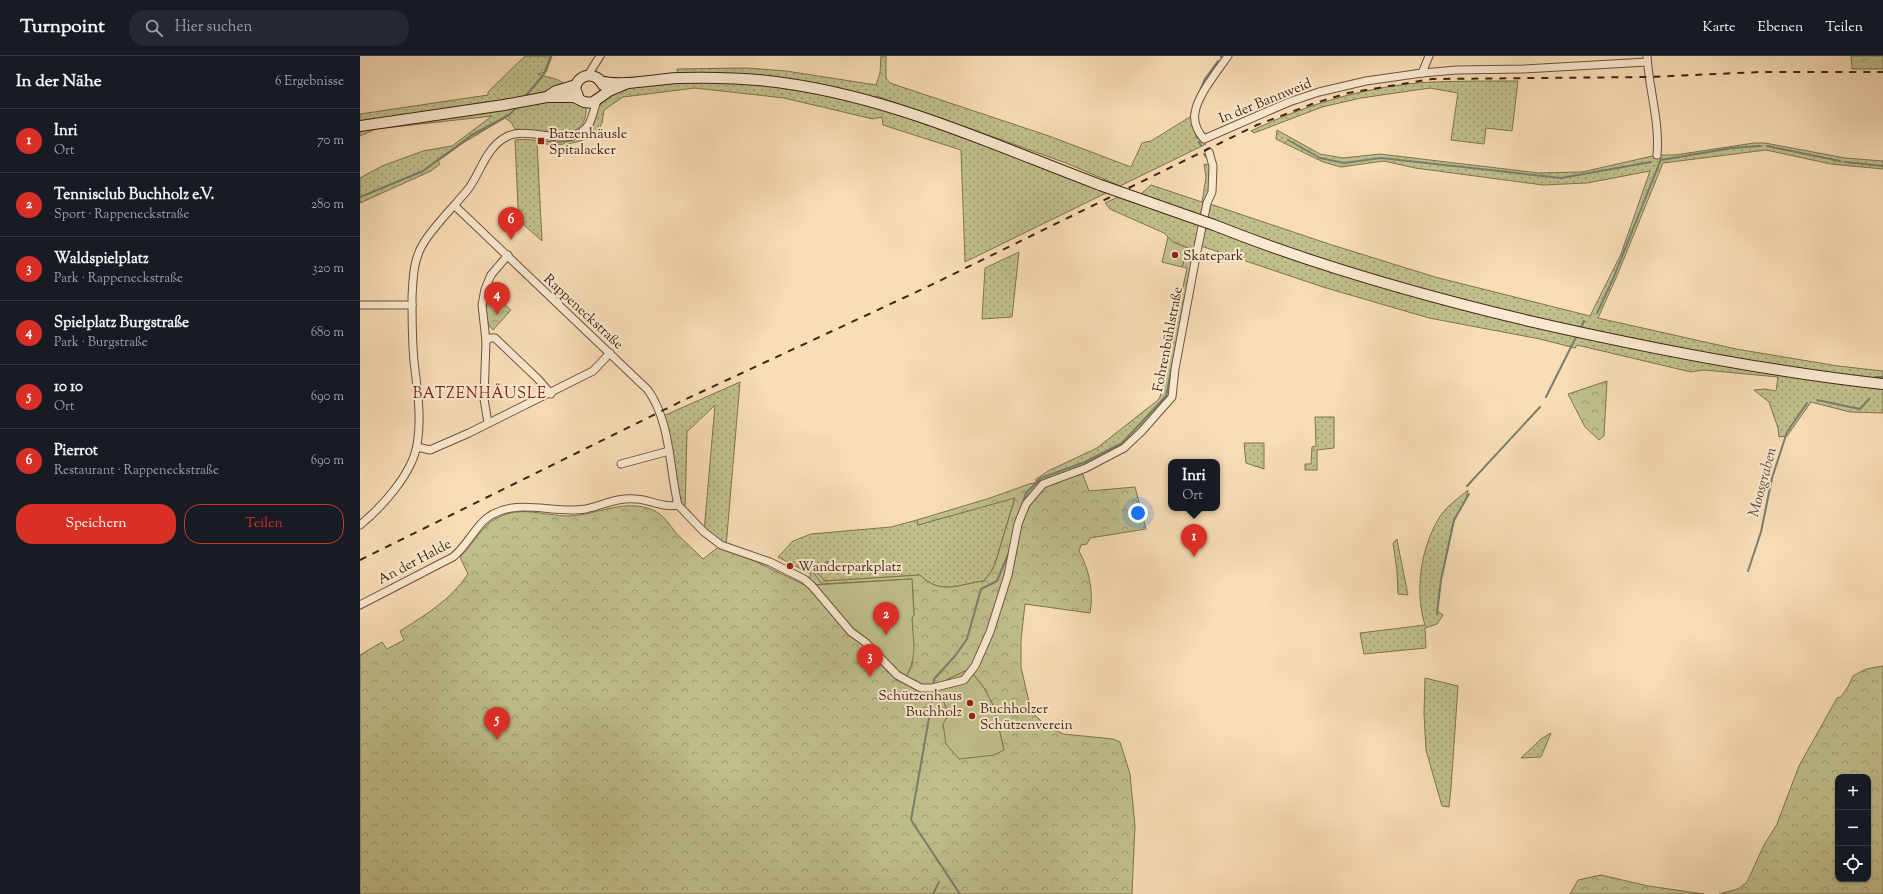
<!DOCTYPE html>
<html lang="de">
<head>
<meta charset="utf-8">
<style>
  body { margin:0; font-family:"Sorts Mill Goudy",serif; background:#242831; color:#f1f3f6 }
  .controls { position:absolute; right:12px; bottom:12px; display:grid; overflow:hidden; border-radius:8px; box-shadow:0 1px 3px #0004 }
  .controls button { width:36px; height:36px; display:grid; place-items:center; padding:0; border:0; border-bottom:1px solid #363941; background:#171b24; color:#f1f3f6; font:20px sans-serif }
  .you { position:absolute; left:778px; top:457px; width:14px; height:14px; margin:-10px; border:3px solid #fff; border-radius:50%; background:#1a73e8; box-shadow:0 0 0 6px #1a73e833 }
  .badge { display:grid; place-items:center; width:26px; height:26px; border-radius:50%; background:#d93025; color:#fff; font-size:13px; font-weight:700 }
  .pin { position:absolute; translate:-50% -33px; filter:drop-shadow(0 1px 2px #0008) }
  .pin::after { content:''; position:absolute; top:21px; width:14px; height:12px; background:inherit; clip-path:polygon(0 0,100% 0,50% 100%) }
  .popup { position:absolute; left:808px; top:403px; width:52px; height:52px; box-sizing:border-box; display:grid; place-content:center; border-radius:8px; background:#171b24; filter:drop-shadow(0 1px 3px #0005); font-size:13px; white-space:nowrap; color:#9ea1a6 }
  .popup b { font-size:15px; color:#f1f3f6 }
  .popup::after { content:''; position:absolute; left:50%; top:100%; margin-left:-8px; border:8px solid transparent; border-top-color:#171b24 }
  .list { margin:0; padding:0; list-style:none }
  h2 { display:flex; justify-content:space-between; align-items:center; height:52px; margin:0; padding:0 16px; font-size:17px }
  h2 small { font-size:13px; font-weight:400; color:#9ea1a6 }
  .list li { display:grid; grid-template-columns:26px 1fr auto; gap:12px; align-items:center; box-sizing:border-box; height:64px; padding:0 16px; border-top:1px solid #363941 }
  .list b { display:block; font-size:15px; white-space:nowrap }
  .list p { margin:0; font-size:13px; white-space:nowrap; color:#9ea1a6 }
  .list em { font-size:13px; font-style:normal; color:#9ea1a6 }
  .actions { display:flex; gap:8px; padding:12px 16px }
  .actions a { flex:1; padding:9px 0; border:1px solid #d93025; border-radius:16px; text-align:center; font-size:14px; color:#d93025 }
  .actions .main { background:#d93025; color:#fff }
  .icon { flex:none; width:22px; height:22px; fill:none; stroke:currentColor; stroke-width:2; stroke-linecap:round; stroke-linejoin:round }
  .map { position:relative; flex:none; width:1523px; height:838px; overflow:hidden }
  header { display:flex; align-items:center; gap:24px; box-sizing:border-box; height:56px; padding:0 20px; background:#171b24; border-bottom:1px solid #363941 }
  header strong { font-size:19px }
  nav { display:flex; gap:22px; margin-inline-start:auto; font-size:14px }
  .search { width:280px; height:36px; background:#242831; display:flex; align-items:center; gap:10px; box-sizing:border-box; padding:0 14px; border-radius:16px; color:#9ea1a6; font-size:15px }
  main { display:flex }
  aside { flex:1; background:#171b24 }
  .map>svg:first-child { display:block }
</style>
</head>
<body>
<header>
<strong>Turnpoint</strong>
<div class="search"><svg class="icon" aria-label="search" viewBox="0 0 24 24"><circle cx="10" cy="10" r="6"/><path d="M15 15l6 6"/></svg>Hier suchen</div>
<nav><a>Karte</a><a>Ebenen</a><a>Teilen</a></nav>
</header>
<main>
<aside>
<h2>In der Nähe<small>6 Ergebnisse</small></h2>
<ul class="list">
<li><span class="badge">1</span><div><b>Inri</b><p>Ort</p></div><em>70 m</em></li>
<li><span class="badge">2</span><div><b>Tennisclub Buchholz e.V.</b><p>Sport · Rappeneckstraße</p></div><em>280 m</em></li>
<li><span class="badge">3</span><div><b>Waldspielplatz</b><p>Park · Rappeneckstraße</p></div><em>320 m</em></li>
<li><span class="badge">4</span><div><b>Spielplatz Burgstraße</b><p>Park · Burgstraße</p></div><em>680 m</em></li>
<li><span class="badge">5</span><div><b>10 10</b><p>Ort</p></div><em>690 m</em></li>
<li><span class="badge">6</span><div><b>Pierrot</b><p>Restaurant · Rappeneckstraße</p></div><em>690 m</em></li>
</ul>
<div class="actions"><a class="main">Speichern</a><a>Teilen</a></div>
</aside>
<div class="map">
<svg width="1523" height="838" viewBox="0 0 1523 838">
  <defs>
    <pattern id="grass-dots" width="8" height="8" patternUnits="userSpaceOnUse"><rect width="8" height="8" fill="#c0c08c"/><path d="M2 2h.1M6 6h.1" fill="none" stroke="#9d9c71" stroke-width="1.8" stroke-linecap="round"/></pattern>
    <pattern id="forest-crowns" width="20" height="18" patternUnits="userSpaceOnUse"><rect width="20" height="18" fill="#c0c08c"/><path d="M2 6a3 3 0 1 1 6 0M12 15a3 3 0 1 1 6 0" fill="none" stroke="#9d9c71"/></pattern>
  </defs>
  <rect width="100%" height="100%" fill="#f8ddb6"/>
  <filter id="stains"><feTurbulence type="fractalNoise" baseFrequency=".005" numOctaves="4"/><feColorMatrix values="0 0 0 0 .2 0 0 0 0 .09 0 0 0 0 .02 0 0 0 .5 -.17"/></filter>
  <radialGradient id="worn" r=".72"><stop offset=".6" stop-color="#630" stop-opacity="0"/><stop offset="1" stop-color="#630" stop-opacity=".3"/></radialGradient>
  <!-- grass -->
  <g fill="url(#grass-dots)" stroke="#807250">
    <path d="M165,0H192L186,16L178,18C195,24 207,21 210,43L226,51C228,91 179,74 155,73L151,66L145,62L103,87L78,105L80,108L71,115L0,147V122L22,110L63,95L92,90L132,60L16,73L0,80V58L128,39V36Z"/>
    <path d="M521,0H526V22L530,27L689,80L771,111L782,87L791,85L833,59L839,81L846,88L760,130L706,107L578,61L516,40L514,50L677,108L746,137L605,206L601,94L523,69L522,61L513,63L424,42L335,32L263,41L244,54C243,58 243,63 242,67C233,90 196,90 177,87L182,185L164,169L158,151L155,84C176,81 200,92 221,81C238,72 233,58 242,46C255,30 299,26 319,22L317,13L387,12L426,15L516,29L520,17Z"/>
    <path d="M1158,25L1152,75L1126,72L1124,88L1091,84L1098,37L1070,32L1001,42L962,51L894,77L891,75C947,48 1010,29 1073,26C1101,25 1130,25 1158,25Z"/>
    <path d="M917,74L960,98L983,102L1020,98L1179,117L1222,116L1297,99H1315L1394,87H1405L1485,102L1523,105V113L1471,108L1406,94L1303,107L1256,222L1238,262L1376,293L1478,310L1523,315V357L1490,356L1451,346L1427,380L1419,381L1418,372L1409,346L1394,334L1405,333L1416,335L1418,321L1344,314L1331,316L1217,289L1215,292L1180,283L1069,262L963,231L838,189L810,340L764,392L683,428L675,424L688,415L737,392L798,344L800,341L827,212L822,211L828,192L813,186L804,177L750,153L745,147L758,141L772,146L791,129L842,146L846,121L844,108L852,109L847,147L969,188L1075,221L1230,260L1261,198L1290,115L1227,127L1183,129L1055,112L1024,105L981,111L963,106L916,83Z"/>
    <path d="M659,196L652,261L622,263L625,212Z"/>
    <path d="M380,326L366,491L344,476L355,349L327,376L325,455L318,449L301,361Z"/>
    <path d="M955,361H974V392L957,394V414H945V408H951L952,391L956,390Z"/>
    <path d="M884,387H904V413L886,407Z"/>
    <path d="M1108,434L1106,443L1094,465L1081,524L1077,555L1083,559L1077,568L1065,572L1066,592L1004,598L1000,577L1065,569C1054,535 1061,489 1081,459C1087,450 1100,441 1108,434Z"/>
    <path d="M655,441L635,508L631,516L624,525C599,528 581,540 560,519L465,525L458,517L467,510L453,515L462,528L454,529L447,524L451,518L418,501L433,485L451,478L531,471L557,464L558,469Z"/>
    <path d="M1037,483L1038,489L1048,539L1038,538L1037,515L1033,487Z"/>
    <path d="M1065,622L1098,630L1091,732L1089,751L1082,750L1066,694L1064,658Z"/>
    <path d="M1191,677L1181,701L1161,702L1181,683Z"/>
  </g>
  <!-- forest -->
  <g fill="url(#forest-crowns)" stroke="#807250" fill-rule="evenodd">
    <path d="M1491,0H1523V13H1492Z"/>
    <path d="M130,237L151,254L133,274C123,264 126,248 130,237Z"/>
    <path d="M1247,325L1244,380L1239,384L1225,371L1208,338Z"/>
    <path d="M721,414L729,435L775,431L786,473L730,482L727,488L721,489L719,495C729,513 734,536 730,557L665,548L661,584V611L671,655L684,668L703,678L753,683L760,686L770,718L775,770L772,838H0V599L22,586L27,593L44,584L40,575C65,559 91,544 108,518L100,501C113,489 121,470 137,462C162,449 183,460 209,460C238,459 264,442 293,454C304,459 309,468 316,477C325,486 334,494 343,503L361,489L451,532L503,588L544,623L552,611V562L554,559L552,523L462,528L452,515L468,505L467,510L458,517L465,525L560,519C581,540 599,528 624,525L631,516L635,508L655,442L558,469L557,464L630,442L669,428L678,426L683,428ZM605,615H611L624,632L634,651L644,694L586,663L589,658L583,644L577,637L578,628Z"/>
    <path d="M1523,610V838H1359L1378,833L1387,826L1404,789L1417,768L1439,710L1477,642L1481,641L1489,629L1493,620L1506,613ZM1478,721H1508V823H1478Z"/>
    <path d="M1241,819L1288,830L1344,838H1210L1218,824Z"/>
  </g>
  <!-- pitch -->
  <g fill="#c0c08c" stroke="#807250">
    <path d="M808,181L813,186L828,192L822,211L802,206Z"/>
    <path d="M552,523L554,559L552,562C553,587 558,598 546,621L539,617L481,563L454,529Z"/>
    <path d="M605,615H611L624,632L634,651L644,694L634,699L599,703L586,688L583,668L589,658L583,644L577,637L578,628Z"/>
  </g>
  <g fill="none" stroke-linecap="round" stroke-linejoin="round">
    <!-- stream -->
    <g stroke="#787f6f" stroke-width="2">
      <path d="M861,1L862,0"/>
      <path d="M165,41L184,18L191,0"/>
      <path d="M835,46L845,23L858,5"/>
      <path d="M832,64L837,82"/>
      <path d="M928,84L960,102L984,107L1021,102L1201,122L1291,106"/>
      <path d="M839,86L841,90"/>
      <path d="M1407,90L1480,105"/>
      <path d="M844,98L847,102"/>
      <path d="M1301,104L1372,92L1400,90"/>
      <path d="M1485,106L1523,110"/>
      <path d="M0,141L63,115L112,79L149,59L157,51"/>
      <path d="M840,161L844,148"/>
      <path d="M1237,257L1253,223L1301,103"/>
      <path d="M1220,274L1224,265"/>
      <path d="M1515,321H1523"/>
      <path d="M1186,341L1217,279"/>
      <path d="M1457,344L1500,353L1509,343"/>
      <path d="M1107,430L1180,351"/>
      <path d="M661,452L666,437L681,422L725,406L762,387L806,340L811,315"/>
      <path d="M1388,515L1401,476L1412,422L1427,376L1447,347"/>
      <path d="M1077,558L1081,524L1094,464L1109,438"/>
      <path d="M574,629V623L595,600L607,583L621,533L637,525L649,496"/>
      <path d="M574,634L551,764L600,838"/>
      <path d="M573,838L579,826"/>
    </g>
    <!-- minor casing -->
    <g stroke="#6e523d" stroke-width="9">
      <g id="minor">
        <path d="M868,0C858,14 837,40 835,57C833,67 838,76 844,83L929,46L959,36L1006,25L1062,17L1097,14L1164,13L1287,6"/>
        <path d="M1287,0C1289,34 1300,65 1297,99"/>
        <path d="M1062,17L1069,0"/>
        <path d="M228,19L240,0"/>
        <path d="M95,150L288,334C311,367 309,411 318,449"/>
        <path d="M0,249H52"/>
        <path d="M126,285L130,282H135L178,323L191,338"/>
        <path d="M128,367L124,343L126,285L122,249L125,233L131,219L148,199"/>
        <path d="M57,391L70,394L109,377L233,315L250,297"/>
        <path d="M261,408L309,395"/>
        <path d="M318,449L344,476L361,489L410,506L444,523L452,530L491,576L505,586L537,619L544,623L561,632H572L604,624L615,610L630,576L648,519L658,468L666,448L683,428L726,412L764,392L782,375L812,341L815,313L837,195L847,147L852,136L853,110L849,96"/>
        <path d="M0,469C22,451 52,418 57,389C62,361 57,333 54,305C52,284 52,262 52,241C53,224 53,204 63,188C75,168 94,151 109,132C121,115 126,92 146,81C170,68 212,96 229,68C233,61 234,52 237,45"/>
        <path d="M0,549L93,501C107,490 115,471 127,462C157,440 193,459 226,453C243,449 258,441 276,443C292,444 301,452 318,449"/>
      </g>
    </g>
    <!-- secondary casing -->
    <g stroke="#402415" stroke-width="12">
      <g id="secondary">
        <path d="M240,25C262,31 295,23 318,22C355,21 394,22 430,28C538,44 639,91 740,129"/>
        <path d="M187,41L196,35L216,29"/>
        <path d="M219,43L215,32C219,17 236,15 243,29"/>
        <path d="M0,70L144,49L187,41H214L224,46L232,47L249,35L268,27"/>
        <path d="M777,142L828,160"/>
        <path d="M854,169C954,209 1060,239 1165,264C1283,291 1403,315 1523,328"/>
      </g>
    </g>
    <!-- minor -->
    <use href="#minor" stroke="#fae9d0" stroke-width="7"/>
    <!-- secondary -->
    <use href="#secondary" stroke="#fae9d0" stroke-width="10"/>
    <!-- rail -->
    <path stroke="#402415" stroke-width="2" stroke-dasharray="7 7" stroke-linecap="butt" d="M0,504L324,344L567,231L897,69L952,48L988,37L1072,23L1289,21L1400,16H1523"/>
    <!-- secondary-bridge casing -->
    <g stroke="#402415" stroke-width="12" stroke-linecap="butt">
      <g id="secondary-bridge">
        <path d="M740,129L777,142"/>
        <path d="M828,160L854,169"/>
      </g>
    </g>
    <!-- secondary-bridge -->
    <use href="#secondary-bridge" stroke="#fae9d0" stroke-width="10"/>
  </g>
  <!-- markers -->
  <g fill="#8f2418" stroke="#fae9d0" stroke-width="1.5">
    <rect x="177" y="81" width="8" height="8" rx="2"/>
    <circle cx="815" cy="199" r="4"/>
    <circle cx="430" cy="510" r="4"/>
    <circle cx="610" cy="647" r="4"/>
    <circle cx="612" cy="660" r="4"/>
  </g>
  <g text-anchor="middle" stroke-width="4" stroke-linejoin="round" paint-order="stroke">
    <!-- street labels -->
    <g font-size="14" fill="#402415" stroke="#fae9d0">
      <text transform="translate(905 44) rotate(-22)" y="5">In der Bannweid</text>
      <text transform="translate(224 255) rotate(43)" y="5">Rappeneckstraße</text>
      <text transform="translate(807 283) rotate(-79)" y="5">Fohrenbühlstraße</text>
      <text transform="translate(54 505) rotate(-28)" y="5">An der Halde</text>
    </g>
    <!-- poi labels -->
    <g font-size="14" fill="#402415" stroke="#fae9d0" text-anchor="start">
      <text x="189" y="82">Batzenhäusle<tspan x="189" dy="16">Spitalacker</tspan></text>
      <text x="823" y="204">Skatepark</text>
      <text x="438" y="515">Wanderparkplatz</text>
      <text x="602" y="644" text-anchor="end">Schützenhaus<tspan x="602" dy="16">Buchholz</tspan></text>
      <text x="620" y="657">Buchholzer<tspan x="620" dy="16">Schützenverein</tspan></text>
    </g>
    <!-- neighbourhood labels -->
    <g font-size="15" letter-spacing="1" fill="#7a1f14" stroke="#fae9d0">
      <text x="120" y="342">BATZENHÄUSLE</text>
    </g>
    <!-- water labels -->
    <g font-size="15" font-style="italic" fill="#584a3a" stroke="#fae9d0">
      <text transform="translate(1402 426) rotate(-75)" y="5">Moosgraben</text>
    </g>
  </g>
  <rect width="100%" height="100%" filter="url(#stains)"/>
  <rect width="100%" height="100%" fill="url(#worn)"/>
</svg>
<div class="controls">
<button>+</button>
<button>−</button>
<button><svg class="icon" aria-label="locate" viewBox="0 0 24 24"><circle cx="12" cy="12" r="6"/><path d="M12 2v4M12 18v4M2 12h4M18 12h4"/></svg></button>
</div>
<div class="you"></div>
<div class="pin badge" style="left:834px;top:501px">1</div>
<div class="popup"><b>Inri</b>Ort</div>
<div class="pin badge" style="left:526px;top:579px">2</div>
<div class="pin badge" style="left:510px;top:621px">3</div>
<div class="pin badge" style="left:137px;top:259px">4</div>
<div class="pin badge" style="left:137px;top:684px">5</div>
<div class="pin badge" style="left:151px;top:184px">6</div>
</div>
</main>
</body>
</html>
